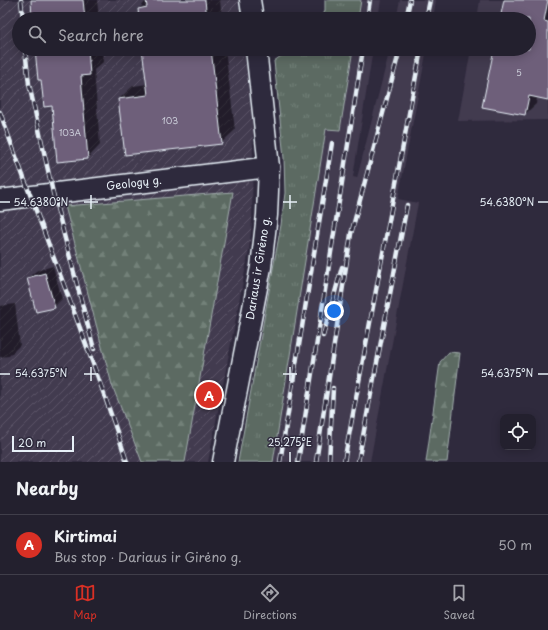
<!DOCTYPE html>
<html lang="en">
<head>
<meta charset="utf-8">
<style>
  body { margin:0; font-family:"Playpen Sans",sans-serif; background:#2f2d3a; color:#f1f3f6 }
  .controls { position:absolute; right:12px; bottom:12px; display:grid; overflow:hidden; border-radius:8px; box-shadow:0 2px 10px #0003 }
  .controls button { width:36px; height:36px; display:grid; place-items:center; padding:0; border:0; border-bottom:1px solid #403e4a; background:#23202e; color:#f1f3f6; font:20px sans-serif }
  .scale { position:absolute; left:12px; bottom:10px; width:62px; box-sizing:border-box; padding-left:4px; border:2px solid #e8f1f8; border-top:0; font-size:11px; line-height:14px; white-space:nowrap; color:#e8f1f8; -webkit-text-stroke:3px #2f2a3d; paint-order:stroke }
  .you { position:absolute; left:334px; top:311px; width:14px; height:14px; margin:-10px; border:3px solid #fff; border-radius:50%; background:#1a73e8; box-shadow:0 0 0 6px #1a73e833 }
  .badge { display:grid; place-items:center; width:26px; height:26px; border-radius:50%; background:#d93025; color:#fff; font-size:13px; font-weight:700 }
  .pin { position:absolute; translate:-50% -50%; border:2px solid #fff; box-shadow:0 1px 4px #0006 }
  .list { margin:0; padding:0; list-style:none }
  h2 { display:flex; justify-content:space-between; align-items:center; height:52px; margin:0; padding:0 16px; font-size:17px }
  h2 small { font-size:13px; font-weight:400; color:#a3a3aa }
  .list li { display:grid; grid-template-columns:26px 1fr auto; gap:12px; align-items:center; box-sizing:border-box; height:60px; padding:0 16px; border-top:1px solid #403e4a }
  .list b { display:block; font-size:15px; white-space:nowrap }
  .list p { margin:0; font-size:13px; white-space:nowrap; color:#a3a3aa }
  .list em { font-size:13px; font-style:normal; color:#a3a3aa }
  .icon { flex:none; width:22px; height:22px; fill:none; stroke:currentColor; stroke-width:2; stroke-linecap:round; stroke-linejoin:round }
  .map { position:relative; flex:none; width:548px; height:462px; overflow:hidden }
  .search { position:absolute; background:#23202e; box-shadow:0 2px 10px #0003; left:12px; right:12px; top:12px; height:44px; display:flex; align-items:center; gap:10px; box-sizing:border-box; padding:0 14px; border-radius:22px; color:#a3a3aa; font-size:15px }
  .sheet { height:112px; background:#23202e }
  nav { display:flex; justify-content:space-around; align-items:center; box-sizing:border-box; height:56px; border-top:1px solid #403e4a; background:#23202e; font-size:11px; color:#a3a3aa }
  nav a { display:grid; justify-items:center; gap:2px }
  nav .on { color:#d93025 }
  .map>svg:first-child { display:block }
</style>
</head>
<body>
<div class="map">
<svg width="548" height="462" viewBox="0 0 548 462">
  <defs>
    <pattern id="industrial-furrows" width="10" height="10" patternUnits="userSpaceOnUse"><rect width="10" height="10" fill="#423a4f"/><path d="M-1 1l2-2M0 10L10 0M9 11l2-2" fill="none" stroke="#5d5769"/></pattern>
    <pattern id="grass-tufts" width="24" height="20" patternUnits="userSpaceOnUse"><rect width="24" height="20" fill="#5b6b62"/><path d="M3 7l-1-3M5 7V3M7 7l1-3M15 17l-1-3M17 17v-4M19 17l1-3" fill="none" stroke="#738179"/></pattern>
    <pattern id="forest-firs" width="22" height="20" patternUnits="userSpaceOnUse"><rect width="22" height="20" fill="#5b6b62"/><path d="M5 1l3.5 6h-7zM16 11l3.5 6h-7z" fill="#738179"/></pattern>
  </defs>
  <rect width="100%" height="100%" fill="#2f2a3d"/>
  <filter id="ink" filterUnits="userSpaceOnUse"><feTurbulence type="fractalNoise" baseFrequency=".025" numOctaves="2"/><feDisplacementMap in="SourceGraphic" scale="8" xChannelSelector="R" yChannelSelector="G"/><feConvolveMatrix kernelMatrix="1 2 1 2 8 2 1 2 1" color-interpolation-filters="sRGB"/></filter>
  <g filter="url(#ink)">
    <!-- built -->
    <g fill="#423a4f">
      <path d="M361,0H381L378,19H358Z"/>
      <path d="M400,0H436L433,19H396Z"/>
      <path d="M480,0H548V120L458,121L471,49H529V19H477Z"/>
      <path d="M353,49H373L353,177L357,178L390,49H427L398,199L418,203L370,462H273L326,128L340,130Z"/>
    </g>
    <!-- industrial -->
    <path fill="url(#industrial-furrows)" d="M0,0H238L240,19H19V49H244L253,131L252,221L249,250L208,462H0Z"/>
    <!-- grass -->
    <g fill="url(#grass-tufts)" stroke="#a2aead">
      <path d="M325,0H361L358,19H321L325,11Z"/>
      <path d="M291,49H353L340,130L326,129L273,462H238L281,225L285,193L284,158L274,61Z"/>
    </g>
    <!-- forest -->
    <g fill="url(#forest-firs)" stroke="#a2aead">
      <path d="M233,192L185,462H142L112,385L65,206Z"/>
      <path d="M449,352L460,353L447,462H426L440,362Z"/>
    </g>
    <!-- shadow -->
    <g fill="#0007">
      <path d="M32,0H97L99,19H33Z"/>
      <path d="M147,0H220L222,19H140L139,9Z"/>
      <path d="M505,0H548V98L537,97L536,104L525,114L495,49H529V19H501Z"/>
      <path d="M36,49H102L103,62L94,70L100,145L88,158L52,105L42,79Z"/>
      <path d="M143,49H225L235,130L221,143L119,99L133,86L148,84Z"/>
      <path d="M53,266L62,299L54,307L28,278L36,271Z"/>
      <path d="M15,304L20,345L9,356L0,357V306Z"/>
    </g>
    <!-- building -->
    <g fill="#6e5e7a" stroke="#e8f1f8">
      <path d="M31,0H83L85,19H32Z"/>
      <path d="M146,0H205L207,19H139L138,9L147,7Z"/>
      <path d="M504,0H548L544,21L548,22V100L529,96L525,115L482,107L494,49H529V19H500Z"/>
      <path d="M35,49H88L90,75L81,76L88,159L57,162L52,106L44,107L41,80H38Z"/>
      <path d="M142,49H211L222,144L125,155L118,99L148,95Z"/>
      <path d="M45,273L55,308L36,312L27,278Z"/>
    </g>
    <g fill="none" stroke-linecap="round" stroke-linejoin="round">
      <!-- minor casing -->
      <g stroke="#e8f1f8" stroke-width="23">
        <g id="minor">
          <path d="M250,0L253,19"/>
          <path d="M0,200L269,167"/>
          <path d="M223,462L261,267L267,215L269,167L256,49"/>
        </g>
      </g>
      <!-- minor -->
      <use href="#minor" stroke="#2f2a3d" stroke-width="20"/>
      <!-- rail casing -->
      <g stroke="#e8f1f8" stroke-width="4.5">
        <g id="rail">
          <path d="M21,0L23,19"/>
          <path d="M367,19L370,0"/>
          <path d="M406,19L410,0"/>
          <path d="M426,19L430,0"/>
          <path d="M25,49L29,84L53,193L94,349"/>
          <path d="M0,112C41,229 89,344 127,462"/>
          <path d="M323,336L342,267"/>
          <path d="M280,462L332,143"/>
          <path d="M298,462L363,49"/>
          <path d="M316,462L351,234L400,49"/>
          <path d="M329,462L333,388"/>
          <path d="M344,462L421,49"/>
          <path d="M358,462L407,205"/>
        </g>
      </g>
      <!-- rail -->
      <use href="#rail" stroke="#2f2a3d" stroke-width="3" stroke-dasharray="9" stroke-linecap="butt"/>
    </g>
  </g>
  <!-- ticks -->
  <path fill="none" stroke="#e8f1f8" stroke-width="1.5" d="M91,195V209M290,195V209M0,202H10M84,202H98M283,202H297M538,202H548M91,367V381M290,367V381M0,374H10M84,374H98M283,374H297M538,374H548M290,452V462"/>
  <g text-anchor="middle" stroke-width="3" stroke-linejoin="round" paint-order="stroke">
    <!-- number labels -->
    <g font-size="9" fill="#caccd8">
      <text x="519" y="76">5</text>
      <text x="170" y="124">103</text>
      <text x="70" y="136">103A</text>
    </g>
    <!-- street labels -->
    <g font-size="11" fill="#e8f1f8" stroke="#2f2a3d">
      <text transform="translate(134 183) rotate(-7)" y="4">Geologų g.</text>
      <text transform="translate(258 268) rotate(-81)" y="4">Dariaus ir Girėno g.</text>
    </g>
  </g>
  <g font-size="10" text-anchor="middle" fill="#e8f1f8" stroke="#2f2a3d" stroke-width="3" stroke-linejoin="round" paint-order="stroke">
    <text x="41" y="206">54.6380°N</text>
    <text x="507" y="206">54.6380°N</text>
    <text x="41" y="377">54.6375°N</text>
    <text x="507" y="377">54.6375°N</text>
    <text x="290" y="446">25.275°E</text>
  </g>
</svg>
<div class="controls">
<button><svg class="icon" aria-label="locate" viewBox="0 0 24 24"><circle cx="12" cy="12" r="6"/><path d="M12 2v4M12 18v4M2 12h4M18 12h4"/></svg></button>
</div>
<div class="scale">20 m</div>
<div class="you"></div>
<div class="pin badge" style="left:209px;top:395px">A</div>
<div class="search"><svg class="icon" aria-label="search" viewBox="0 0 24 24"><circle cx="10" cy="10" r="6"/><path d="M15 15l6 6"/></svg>Search here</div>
</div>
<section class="sheet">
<h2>Nearby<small></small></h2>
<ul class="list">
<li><span class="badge">A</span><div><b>Kirtimai</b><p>Bus stop · Dariaus ir Girėno g.</p></div><em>50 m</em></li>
</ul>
</section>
<nav>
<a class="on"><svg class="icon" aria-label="map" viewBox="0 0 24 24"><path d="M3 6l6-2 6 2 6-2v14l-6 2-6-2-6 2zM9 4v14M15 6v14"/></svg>Map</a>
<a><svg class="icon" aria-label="directions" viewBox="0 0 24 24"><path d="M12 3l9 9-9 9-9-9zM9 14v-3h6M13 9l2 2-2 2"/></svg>Directions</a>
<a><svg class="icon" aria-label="saved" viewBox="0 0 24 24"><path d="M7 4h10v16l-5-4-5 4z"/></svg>Saved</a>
</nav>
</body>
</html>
